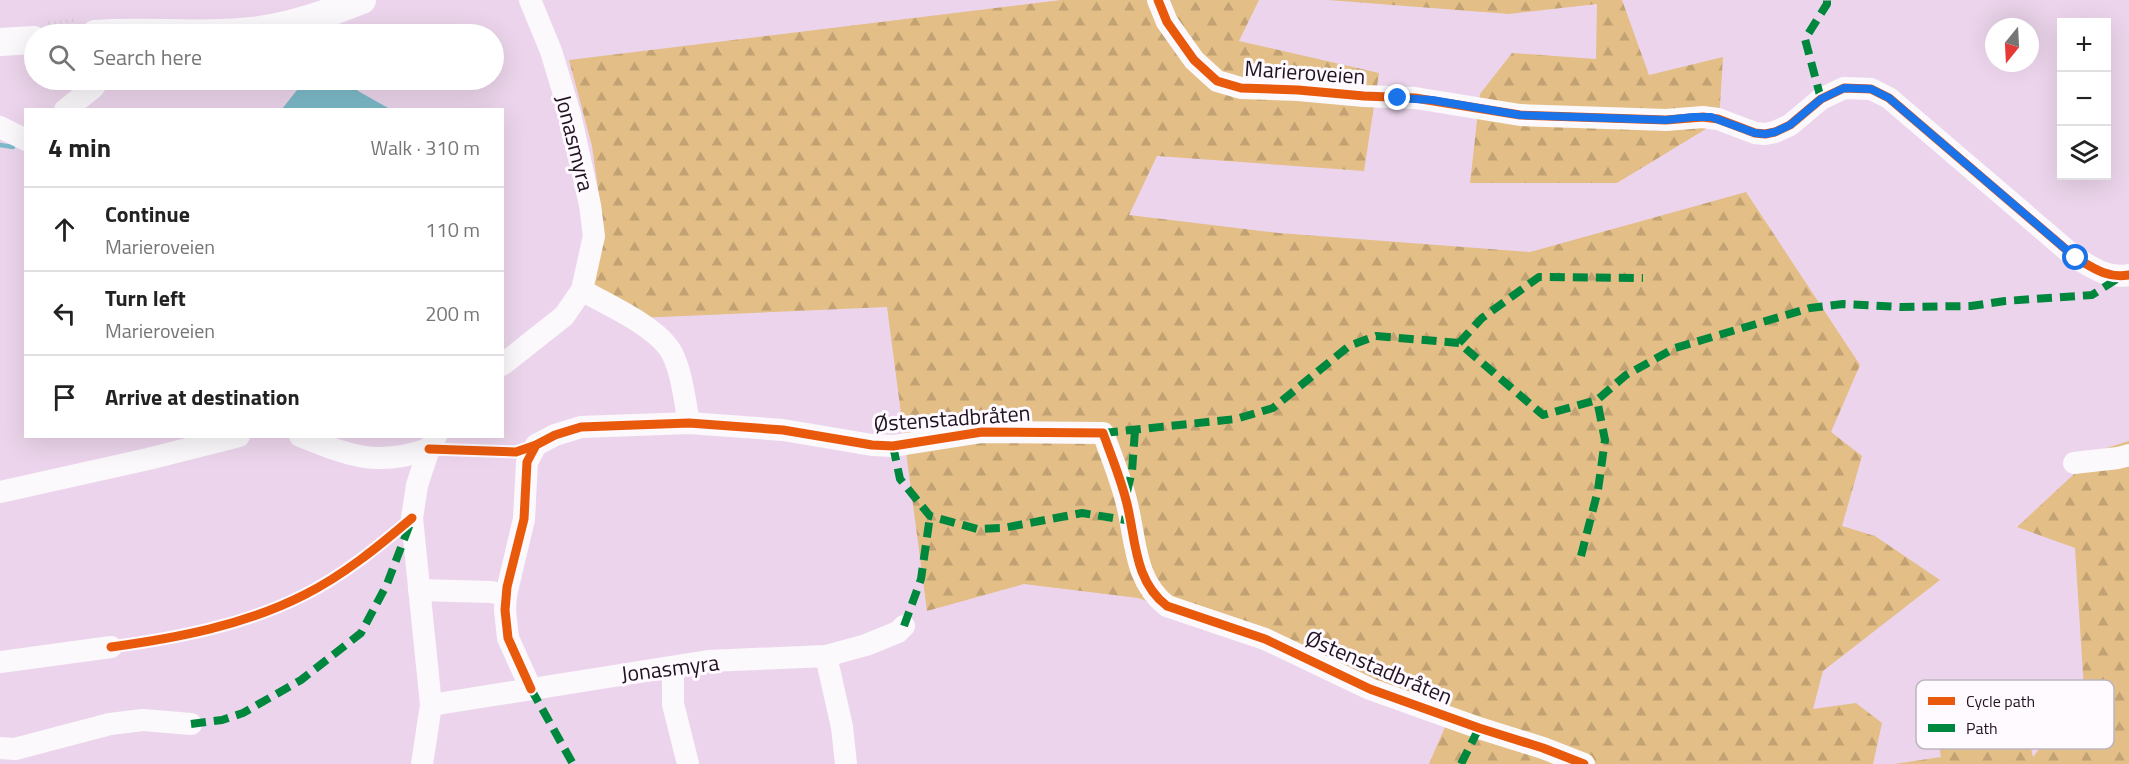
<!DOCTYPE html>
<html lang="en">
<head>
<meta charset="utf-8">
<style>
  body { margin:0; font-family:"Titillium Web",sans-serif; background:#f6f6f6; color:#222 }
  .controls { position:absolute; right:18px; top:18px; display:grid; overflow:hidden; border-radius:0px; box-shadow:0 6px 24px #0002 }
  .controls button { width:54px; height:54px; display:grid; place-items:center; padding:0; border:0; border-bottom:2px solid #e0e0e0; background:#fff; color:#222; font:30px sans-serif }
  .compass { position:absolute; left:1985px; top:18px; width:54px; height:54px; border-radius:50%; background:#fff; box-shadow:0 6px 24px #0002; rotate:198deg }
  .stop { position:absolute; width:18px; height:18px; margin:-14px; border:4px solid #1a73e8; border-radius:50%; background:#fff }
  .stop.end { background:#1a73e8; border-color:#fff; box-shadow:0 2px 6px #0008 }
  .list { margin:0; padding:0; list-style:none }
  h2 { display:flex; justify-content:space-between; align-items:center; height:78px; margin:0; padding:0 24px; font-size:26px }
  h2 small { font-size:20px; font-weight:400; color:#767676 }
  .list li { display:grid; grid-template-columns:39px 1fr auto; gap:18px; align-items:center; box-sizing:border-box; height:84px; padding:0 24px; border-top:2px solid #e0e0e0 }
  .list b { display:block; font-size:22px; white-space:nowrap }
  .list p { margin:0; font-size:20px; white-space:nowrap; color:#767676 }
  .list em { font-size:20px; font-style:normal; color:#767676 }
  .icon { flex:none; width:33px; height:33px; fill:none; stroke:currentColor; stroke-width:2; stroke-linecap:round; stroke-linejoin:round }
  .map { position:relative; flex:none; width:2129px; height:764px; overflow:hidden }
  .search { position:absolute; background:#fff; box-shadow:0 6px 24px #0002; left:24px; top:24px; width:480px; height:66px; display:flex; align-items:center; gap:15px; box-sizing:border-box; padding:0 21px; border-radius:33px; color:#767676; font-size:22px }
  .panel { position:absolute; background:#fff; box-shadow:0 6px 24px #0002; left:24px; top:108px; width:480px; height:330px; border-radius:0px }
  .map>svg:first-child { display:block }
</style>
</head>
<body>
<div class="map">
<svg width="2129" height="764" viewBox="0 0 2129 764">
  <defs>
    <pattern id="forest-firs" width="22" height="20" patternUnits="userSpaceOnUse" patternTransform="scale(1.5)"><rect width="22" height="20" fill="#e3be86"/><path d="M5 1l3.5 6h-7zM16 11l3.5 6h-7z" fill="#c2a273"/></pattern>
  </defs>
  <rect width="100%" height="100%" fill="#ecd5ec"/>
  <!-- forest -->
  <g fill="url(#forest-firs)">
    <path d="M1061,0H1259L1239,41L1379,73L1364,171L1157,156L1129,215L1279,233L1530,252L1746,192L1860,365L1831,432L1862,456L1842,526L1875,536L1940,580L1823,671L1813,709L1856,703L1882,723L1873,764H1429L1445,727L1283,648L1138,598L1024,584L927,611L887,307L638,318L587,289L603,224L592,146L569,60Z"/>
    <path d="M1328,0H1622L1649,75L1723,57L1719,121L1617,183H1470L1480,94L1512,53L1596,59L1597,4L1509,14Z"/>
    <path d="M2129,441V764H1894L1941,757L1928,691L2019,693L2033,757L2084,690L2075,548L2017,527L2100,450Z"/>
  </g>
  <!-- water -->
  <path fill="#7dbac9" d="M305,80H353L358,91L390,109H282Z"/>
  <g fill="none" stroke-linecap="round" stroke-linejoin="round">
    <!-- stream -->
    <path stroke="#7dbac9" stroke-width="4.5" d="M0,145L13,147"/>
    <!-- path -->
    <path stroke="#d4cdd4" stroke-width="3" stroke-dasharray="1.5 4.5" stroke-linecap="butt" d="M48,23L78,20"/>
    <!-- minor -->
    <g stroke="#fcf9fc" stroke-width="22">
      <path d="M1158,0L1167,22L1194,60L1217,81L1241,88L1298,90L1364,96L1415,98L1520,115L1666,120L1703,117L1718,119L1755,133L1765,134L1775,132L1790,125L1821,99L1844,88L1871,89L1889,98L2076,258C2093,268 2108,279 2129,275"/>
      <path d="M65,110L93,88L99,80"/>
      <path d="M0,127L26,140"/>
      <path d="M582,290C607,305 650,323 668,347C681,363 685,403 689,423"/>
      <path d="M502,365L564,316L582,290L594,236L590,205L570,114L551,51L530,0"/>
      <path d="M300,436C350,456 377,467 429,449"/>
      <path d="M2074,463L2118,458L2129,455"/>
      <path d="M0,492L148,459L239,436"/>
      <path d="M419,590L491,592L506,595"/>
      <path d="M826,656L842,727L846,764"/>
      <path d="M0,662L111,647"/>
      <path d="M673,667V704L688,764"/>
      <path d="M531,689L508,638L505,610L506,595L524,519L527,462L536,445L555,435L581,427L689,423L783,430L872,445L893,446L982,432L1103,433C1111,455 1120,477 1126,500C1136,537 1133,580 1167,606L1265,639L1370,689L1479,728L1543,748L1584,764"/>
      <path d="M431,705L708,661L826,656L866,645L898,632L904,626"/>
      <path d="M0,748L15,749L110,724L143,720L191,724"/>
      <path d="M422,764L431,705L412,518L417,485L429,449L436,436"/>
    </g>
    <!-- major -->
    <g stroke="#fcf9fc" stroke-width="28">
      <path d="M95,34C147,30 200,37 252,31C290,27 327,14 362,0"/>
      <path d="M0,42L34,40"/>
    </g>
    <!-- quiet -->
    <g stroke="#00873e" stroke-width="8" stroke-dasharray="15 8" stroke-linecap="butt">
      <path d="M1821,99L1805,39L1827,4V0"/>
      <path d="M1459,343L1482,318L1539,277L1643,278"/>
      <path d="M1103,433L1236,419L1273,408L1349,346L1376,336L1459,343L1543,415L1597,400L1626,375L1675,348L1810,308L1843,304L1901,307L1971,306L2005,301L2092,295L2120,277"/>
      <path d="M893,446L900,479L930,516L977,529L1003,528L1082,513L1131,521"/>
      <path d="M1127,492L1132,471L1135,430"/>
      <path d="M1581,556L1598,490L1605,440L1597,400"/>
      <path d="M904,626L921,579L930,516"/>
      <path d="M531,689L573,764"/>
      <path d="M191,724L222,720L243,713L301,680L361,633L387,584L410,524"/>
      <path d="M1461,764L1479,728"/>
    </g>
    <!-- cycleway casing -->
    <g stroke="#fffaff" stroke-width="13">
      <g id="cycleway">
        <path d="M1158,0L1167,22L1194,60L1217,81L1241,88L1298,90L1364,96L1415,98L1520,115L1666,120L1703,117L1718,119L1755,133L1765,134L1775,132L1790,125L1821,99L1844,88L1871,89L1889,98L2076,258C2093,268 2108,279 2129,275"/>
        <path d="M429,449L516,452L536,445L555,435L581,427L689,423L783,430L872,445L893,446L982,432L1103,433C1111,455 1120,477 1126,500C1136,537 1133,580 1167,606L1265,639L1370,689L1479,728L1543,748L1584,764"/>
        <path d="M111,647C177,638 245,625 304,595C344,575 379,546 412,518"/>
        <path d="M531,689L508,638L505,610L507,587L524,519L527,462L536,445"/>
      </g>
    </g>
    <!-- cycleway -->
    <use href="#cycleway" stroke="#e8590c" stroke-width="9"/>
  </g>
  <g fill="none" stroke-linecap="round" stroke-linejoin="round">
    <!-- route -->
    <path stroke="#1a73e8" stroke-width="8" d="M1398,98L1432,100L1520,115L1666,120L1693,117H1711L1755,133L1765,134L1775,132L1790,125L1821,99L1844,88L1871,89L1889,98L2076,258"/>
  </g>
  <g text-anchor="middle" stroke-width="6" stroke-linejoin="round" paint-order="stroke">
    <!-- street labels -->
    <g font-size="22" fill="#211322" stroke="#fffaff">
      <text transform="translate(1305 72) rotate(4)" y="8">Marieroveien</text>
      <text transform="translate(575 143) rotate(76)" y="8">Jonasmyra</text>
      <text transform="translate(952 418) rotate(-4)" y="8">Østenstadbråten</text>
      <text transform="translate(1379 667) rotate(23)" y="8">Østenstadbråten</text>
      <text transform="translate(670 668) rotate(-7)" y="8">Jonasmyra</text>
    </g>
  </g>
  <!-- legend -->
  <rect x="1916" y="680" width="198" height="69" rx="9" fill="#fffaff" stroke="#bcb5bd" stroke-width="1.5"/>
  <rect x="1928" y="697" width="27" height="8" fill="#e8590c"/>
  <rect x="1928" y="724" width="27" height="8" fill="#00873e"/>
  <g font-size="16" fill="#211322">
    <text x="1966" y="707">Cycle path</text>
    <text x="1966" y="734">Path</text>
  </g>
</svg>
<div class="controls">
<button>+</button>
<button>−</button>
<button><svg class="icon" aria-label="layers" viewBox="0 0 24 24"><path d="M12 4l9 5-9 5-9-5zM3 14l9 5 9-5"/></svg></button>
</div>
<svg class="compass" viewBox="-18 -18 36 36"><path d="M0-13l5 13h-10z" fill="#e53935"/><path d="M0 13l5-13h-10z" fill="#767676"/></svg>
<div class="stop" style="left:2076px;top:258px"></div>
<div class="stop end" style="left:1398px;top:98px"></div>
<div class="search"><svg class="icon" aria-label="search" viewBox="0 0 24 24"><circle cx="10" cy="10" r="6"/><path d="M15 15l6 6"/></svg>Search here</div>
<section class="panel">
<h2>4 min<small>Walk · 310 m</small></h2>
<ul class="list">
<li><svg class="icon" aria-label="ahead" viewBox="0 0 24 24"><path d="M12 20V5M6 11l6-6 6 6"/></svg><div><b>Continue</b><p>Marieroveien</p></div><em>110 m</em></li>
<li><svg class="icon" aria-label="left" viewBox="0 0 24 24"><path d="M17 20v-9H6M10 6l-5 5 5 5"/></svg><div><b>Turn left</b><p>Marieroveien</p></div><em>200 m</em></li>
<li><svg class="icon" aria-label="arrive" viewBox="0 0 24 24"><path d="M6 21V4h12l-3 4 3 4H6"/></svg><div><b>Arrive at destination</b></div></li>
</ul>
</section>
</div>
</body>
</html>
